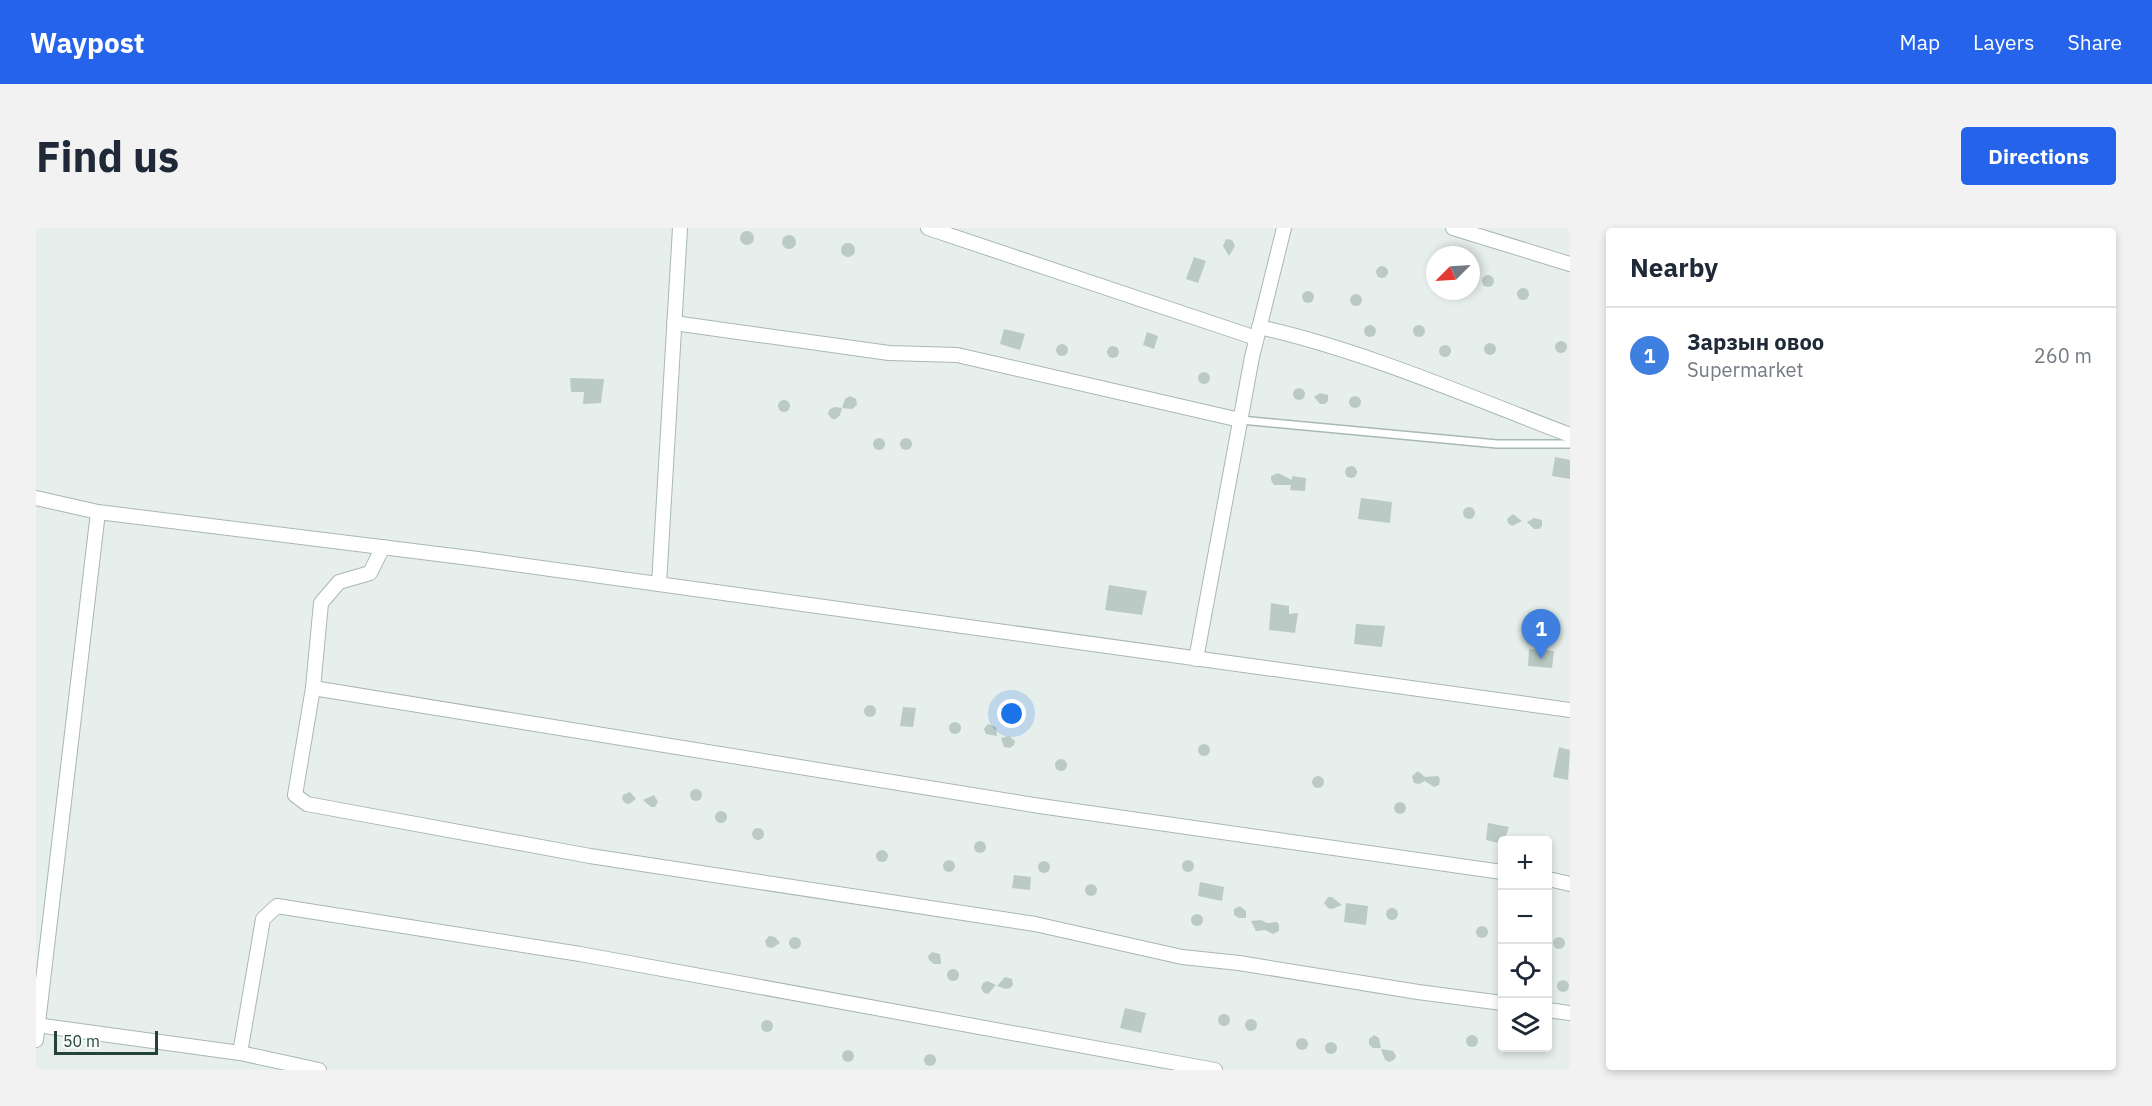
<!DOCTYPE html>
<html lang="en">
<head>
<meta charset="utf-8">
<style>
  body { margin:0; font-family:"IBM Plex Sans",sans-serif; background:#f2f2f3; color:#1f2937 }
  .controls { position:absolute; right:18px; bottom:18px; display:grid; overflow:hidden; border-radius:6px; box-shadow:0 3px 9px #0003 }
  .controls button { width:54px; height:54px; display:grid; place-items:center; padding:0; border:0; border-bottom:2px solid #e0e1e3; background:#fff; color:#1f2937; font:30px sans-serif }
  .compass { position:absolute; left:1390px; top:18px; width:54px; height:54px; border-radius:50%; background:#fff; box-shadow:0 3px 9px #0003; rotate:246deg }
  .scale { position:absolute; left:18px; bottom:15px; width:104px; box-sizing:border-box; padding-left:6px; border:3px solid #24423a; border-top:0; font-size:16px; line-height:21px; white-space:nowrap; color:#24423a; -webkit-text-stroke:4px #f7fbf9; paint-order:stroke }
  .you { position:absolute; left:976px; top:486px; width:21px; height:21px; margin:-15px; border:4px solid #fff; border-radius:50%; background:#1a73e8; box-shadow:0 0 0 9px #1a73e833 }
  .badge { display:grid; place-items:center; width:39px; height:39px; border-radius:50%; background:#2563eb; color:#fff; font-size:20px; font-weight:700 }
  .pin { position:absolute; translate:-50% -50px; filter:drop-shadow(0 2px 3px #0008) }
  .pin::after { content:''; position:absolute; top:32px; width:21px; height:18px; background:inherit; clip-path:polygon(0 0,100% 0,50% 100%) }
  .list { margin:0; padding:0; list-style:none }
  h2 { display:flex; justify-content:space-between; align-items:center; height:78px; margin:0; padding:0 24px; font-size:26px }
  h2 small { font-size:20px; font-weight:400; color:#747a83 }
  .list li { display:grid; grid-template-columns:39px 1fr auto; gap:18px; align-items:center; box-sizing:border-box; height:96px; padding:0 24px; border-top:2px solid #e0e1e3 }
  .list b { display:block; font-size:22px; white-space:nowrap }
  .list p { margin:0; font-size:20px; white-space:nowrap; color:#747a83 }
  .list em { font-size:20px; font-style:normal; color:#747a83 }
  .icon { flex:none; width:33px; height:33px; fill:none; stroke:currentColor; stroke-width:2; stroke-linecap:round; stroke-linejoin:round }
  .map { position:relative; flex:none; width:1534px; height:842px; overflow:hidden; border-radius:6px }
  header { display:flex; align-items:center; gap:36px; box-sizing:border-box; height:84px; padding:0 30px; background:#2563eb; color:#fff }
  header strong { font-size:28px }
  nav { display:flex; gap:33px; margin-inline-start:auto; font-size:21px }
  .intro { display:flex; align-items:center; justify-content:space-between; box-sizing:border-box; height:144px; padding:0 36px }
  h1 { margin:0; font-size:42px }
  .button { padding:15px 27px; border-radius:6px; background:#2563eb; color:#fff; font-size:21px; font-weight:700 }
  main { display:flex; gap:36px; padding:0 36px }
  aside { flex:1; background:#fff; border-radius:6px; box-shadow:0 3px 9px #0003 }
  .map>svg:first-child { display:block }
</style>
</head>
<body>
<header>
<strong>Waypost</strong>
<nav><a>Map</a><a>Layers</a><a>Share</a></nav>
</header>
<div class="intro"><h1>Find us</h1><a class="button">Directions</a></div>
<main>
<div class="map">
<svg width="1534" height="842" viewBox="0 0 1534 842">
  <rect width="100%" height="100%" fill="#e6efeb"/>
  <!-- building -->
  <g fill="#bbcac4">
    <circle cx="711" cy="10" r="7"/>
    <circle cx="753" cy="14" r="7"/>
    <path d="M1190,11L1196,12L1199,18L1193,28L1187,18Z"/>
    <circle cx="812" cy="22" r="7"/>
    <path d="M1158,29L1170,33L1162,55L1150,51Z"/>
    <circle cx="1346" cy="44" r="6"/>
    <circle cx="1452" cy="53" r="6"/>
    <circle cx="1487" cy="66" r="6"/>
    <circle cx="1272" cy="69" r="6"/>
    <circle cx="1320" cy="72" r="6"/>
    <circle cx="1334" cy="103" r="6"/>
    <circle cx="1383" cy="103" r="6"/>
    <path d="M968,101L989,106L984,122L964,116Z"/>
    <path d="M1111,104L1122,108L1118,121L1107,117Z"/>
    <circle cx="1525" cy="119" r="6"/>
    <circle cx="1454" cy="121" r="6"/>
    <circle cx="1026" cy="122" r="6"/>
    <circle cx="1409" cy="123" r="6"/>
    <circle cx="1077" cy="124" r="6"/>
    <circle cx="1168" cy="150" r="6"/>
    <path d="M534,150L568,151L565,175L547,176L548,164H535Z"/>
    <circle cx="1263" cy="166" r="6"/>
    <path d="M1284,165L1292,167V173L1289,176H1284L1278,169Z"/>
    <circle cx="1319" cy="174" r="6"/>
    <path d="M814,168L820,171L821,177L816,181L806,180L809,171Z"/>
    <circle cx="748" cy="178" r="6"/>
    <path d="M798,179L806,180L804,187L800,191H796L792,186L793,182Z"/>
    <circle cx="870" cy="216" r="6"/>
    <circle cx="843" cy="216" r="6"/>
    <path d="M1519,229L1534,232V251L1516,248Z"/>
    <circle cx="1315" cy="244" r="6"/>
    <path d="M1242,245L1256,252V248L1270,250L1269,263L1254,262L1255,257H1238L1235,252V248Z"/>
    <path d="M1325,270L1356,274L1354,295L1322,291Z"/>
    <circle cx="1433" cy="285" r="6"/>
    <path d="M1477,286L1486,293L1476,298L1472,295L1471,291Z"/>
    <path d="M1498,290L1506,292V298L1503,301H1498L1491,294Z"/>
    <path d="M1073,357L1111,363L1106,387L1069,382Z"/>
    <path d="M1235,375L1253,378V386L1262,385L1259,405L1233,402Z"/>
    <path d="M1320,396L1349,398L1346,419L1318,416Z"/>
    <path d="M1493,421L1518,423L1516,440L1492,438Z"/>
    <circle cx="834" cy="483" r="6"/>
    <path d="M867,479L880,480L877,499L864,498Z"/>
    <circle cx="919" cy="500" r="6"/>
    <path d="M952,496L960,499L961,508L950,506L948,501Z"/>
    <path d="M973,508L979,513L978,517L974,520L968,519L965,510Z"/>
    <circle cx="1168" cy="522" r="6"/>
    <path d="M1523,519L1534,522L1532,552L1517,549Z"/>
    <circle cx="1025" cy="537" r="6"/>
    <path d="M1382,543L1389,549L1402,548L1404,551L1403,557L1398,559L1389,553L1383,556L1378,555L1376,548Z"/>
    <circle cx="1282" cy="554" r="6"/>
    <circle cx="660" cy="567" r="6"/>
    <path d="M594,564L600,571L593,576L589,575L586,571L587,567Z"/>
    <path d="M618,567L622,574L619,579H615L607,572Z"/>
    <circle cx="1364" cy="580" r="6"/>
    <circle cx="685" cy="589" r="6"/>
    <path d="M1452,595L1473,599L1467,616L1450,612Z"/>
    <circle cx="722" cy="606" r="6"/>
    <circle cx="944" cy="619" r="6"/>
    <circle cx="846" cy="628" r="6"/>
    <circle cx="1152" cy="638" r="6"/>
    <circle cx="913" cy="638" r="6"/>
    <circle cx="1008" cy="639" r="6"/>
    <path d="M978,647L995,649L994,662L976,660Z"/>
    <path d="M1164,654L1188,659L1186,673L1162,668Z"/>
    <circle cx="1055" cy="662" r="6"/>
    <path d="M1292,669H1296L1306,677L1296,681L1292,680L1288,675Z"/>
    <path d="M1310,675L1332,678L1330,697L1308,694Z"/>
    <path d="M1204,678L1210,683V690H1203L1198,687V681Z"/>
    <circle cx="1356" cy="686" r="6"/>
    <circle cx="1161" cy="692" r="6"/>
    <path d="M1225,692L1231,695L1241,694L1243,697V703L1237,706L1229,702L1220,703L1215,693Z"/>
    <circle cx="1446" cy="704" r="6"/>
    <path d="M733,708L739,709L744,715L736,720L731,719L729,713Z"/>
    <circle cx="759" cy="715" r="6"/>
    <circle cx="1523" cy="715" r="6"/>
    <path d="M896,724L904,726L905,736H898L893,732L892,728Z"/>
    <circle cx="917" cy="747" r="6"/>
    <path d="M969,749L976,751L977,757L974,760L970,761L961,758Z"/>
    <circle cx="1527" cy="758" r="6"/>
    <path d="M951,753L960,757L952,766L948,765L945,760L947,755Z"/>
    <path d="M1089,780L1110,785L1105,805L1084,800Z"/>
    <circle cx="1188" cy="792" r="6"/>
    <circle cx="1215" cy="797" r="6"/>
    <circle cx="731" cy="798" r="6"/>
    <circle cx="1436" cy="813" r="6"/>
    <path d="M1338,807L1343,810L1345,820H1337L1333,816V811Z"/>
    <circle cx="1266" cy="816" r="6"/>
    <circle cx="1295" cy="820" r="6"/>
    <path d="M1345,821L1357,823L1360,828L1358,832L1353,834L1349,832Z"/>
    <circle cx="812" cy="828" r="6"/>
    <circle cx="894" cy="832" r="6"/>
  </g>
  <g fill="none" stroke-linecap="round" stroke-linejoin="round">
    <!-- lane casing -->
    <g stroke="#a8b8b2" stroke-width="10">
      <path id="lane" d="M1205,192L1461,216H1534"/>
    </g>
    <!-- street casing -->
    <g stroke="#a8b8b2" stroke-width="16">
      <g id="street">
        <path d="M892,0L1220,110"/>
        <path d="M1417,0L1534,36"/>
        <path d="M638,95L853,125L921,127L1204,192"/>
        <path d="M1223,99C1327,122 1434,169 1534,207"/>
        <path d="M0,270L62,284"/>
        <path d="M347,319L334,345L303,354L285,375L277,460L259,567L271,576L554,628L999,696L1146,729L1203,735L1382,764L1466,775"/>
        <path d="M623,356L644,0"/>
        <path d="M1160,431L1216,129L1248,0"/>
        <path d="M277,460L1004,578L1466,644"/>
        <path d="M1512,651L1534,656"/>
        <path d="M1512,782L1534,785"/>
        <path d="M0,797L204,825L283,842"/>
        <path d="M0,812L62,284L434,330L1534,482"/>
        <path d="M204,825L227,691L241,678L544,726L1179,842"/>
      </g>
    </g>
    <!-- lane -->
    <use href="#lane" stroke="#fff" stroke-width="7"/>
    <!-- street -->
    <use href="#street" stroke="#fff" stroke-width="14"/>
  </g>
</svg>
<div class="controls">
<button>+</button>
<button>−</button>
<button><svg class="icon" aria-label="locate" viewBox="0 0 24 24"><circle cx="12" cy="12" r="6"/><path d="M12 2v4M12 18v4M2 12h4M18 12h4"/></svg></button>
<button><svg class="icon" aria-label="layers" viewBox="0 0 24 24"><path d="M12 4l9 5-9 5-9-5zM3 14l9 5 9-5"/></svg></button>
</div>
<svg class="compass" viewBox="-18 -18 36 36"><path d="M0-13l5 13h-10z" fill="#e53935"/><path d="M0 13l5-13h-10z" fill="#747a83"/></svg>
<div class="scale">50 m</div>
<div class="you"></div>
<div class="pin badge" style="left:1505px;top:431px;background:#3f7fe0">1</div>
</div>
<aside>
<h2>Nearby<small></small></h2>
<ul class="list">
<li><span class="badge" style="background:#3f7fe0">1</span><div><b>Зарзын овоо</b><p>Supermarket</p></div><em>260 m</em></li>
</ul>
</aside>
</main>
</body>
</html>
